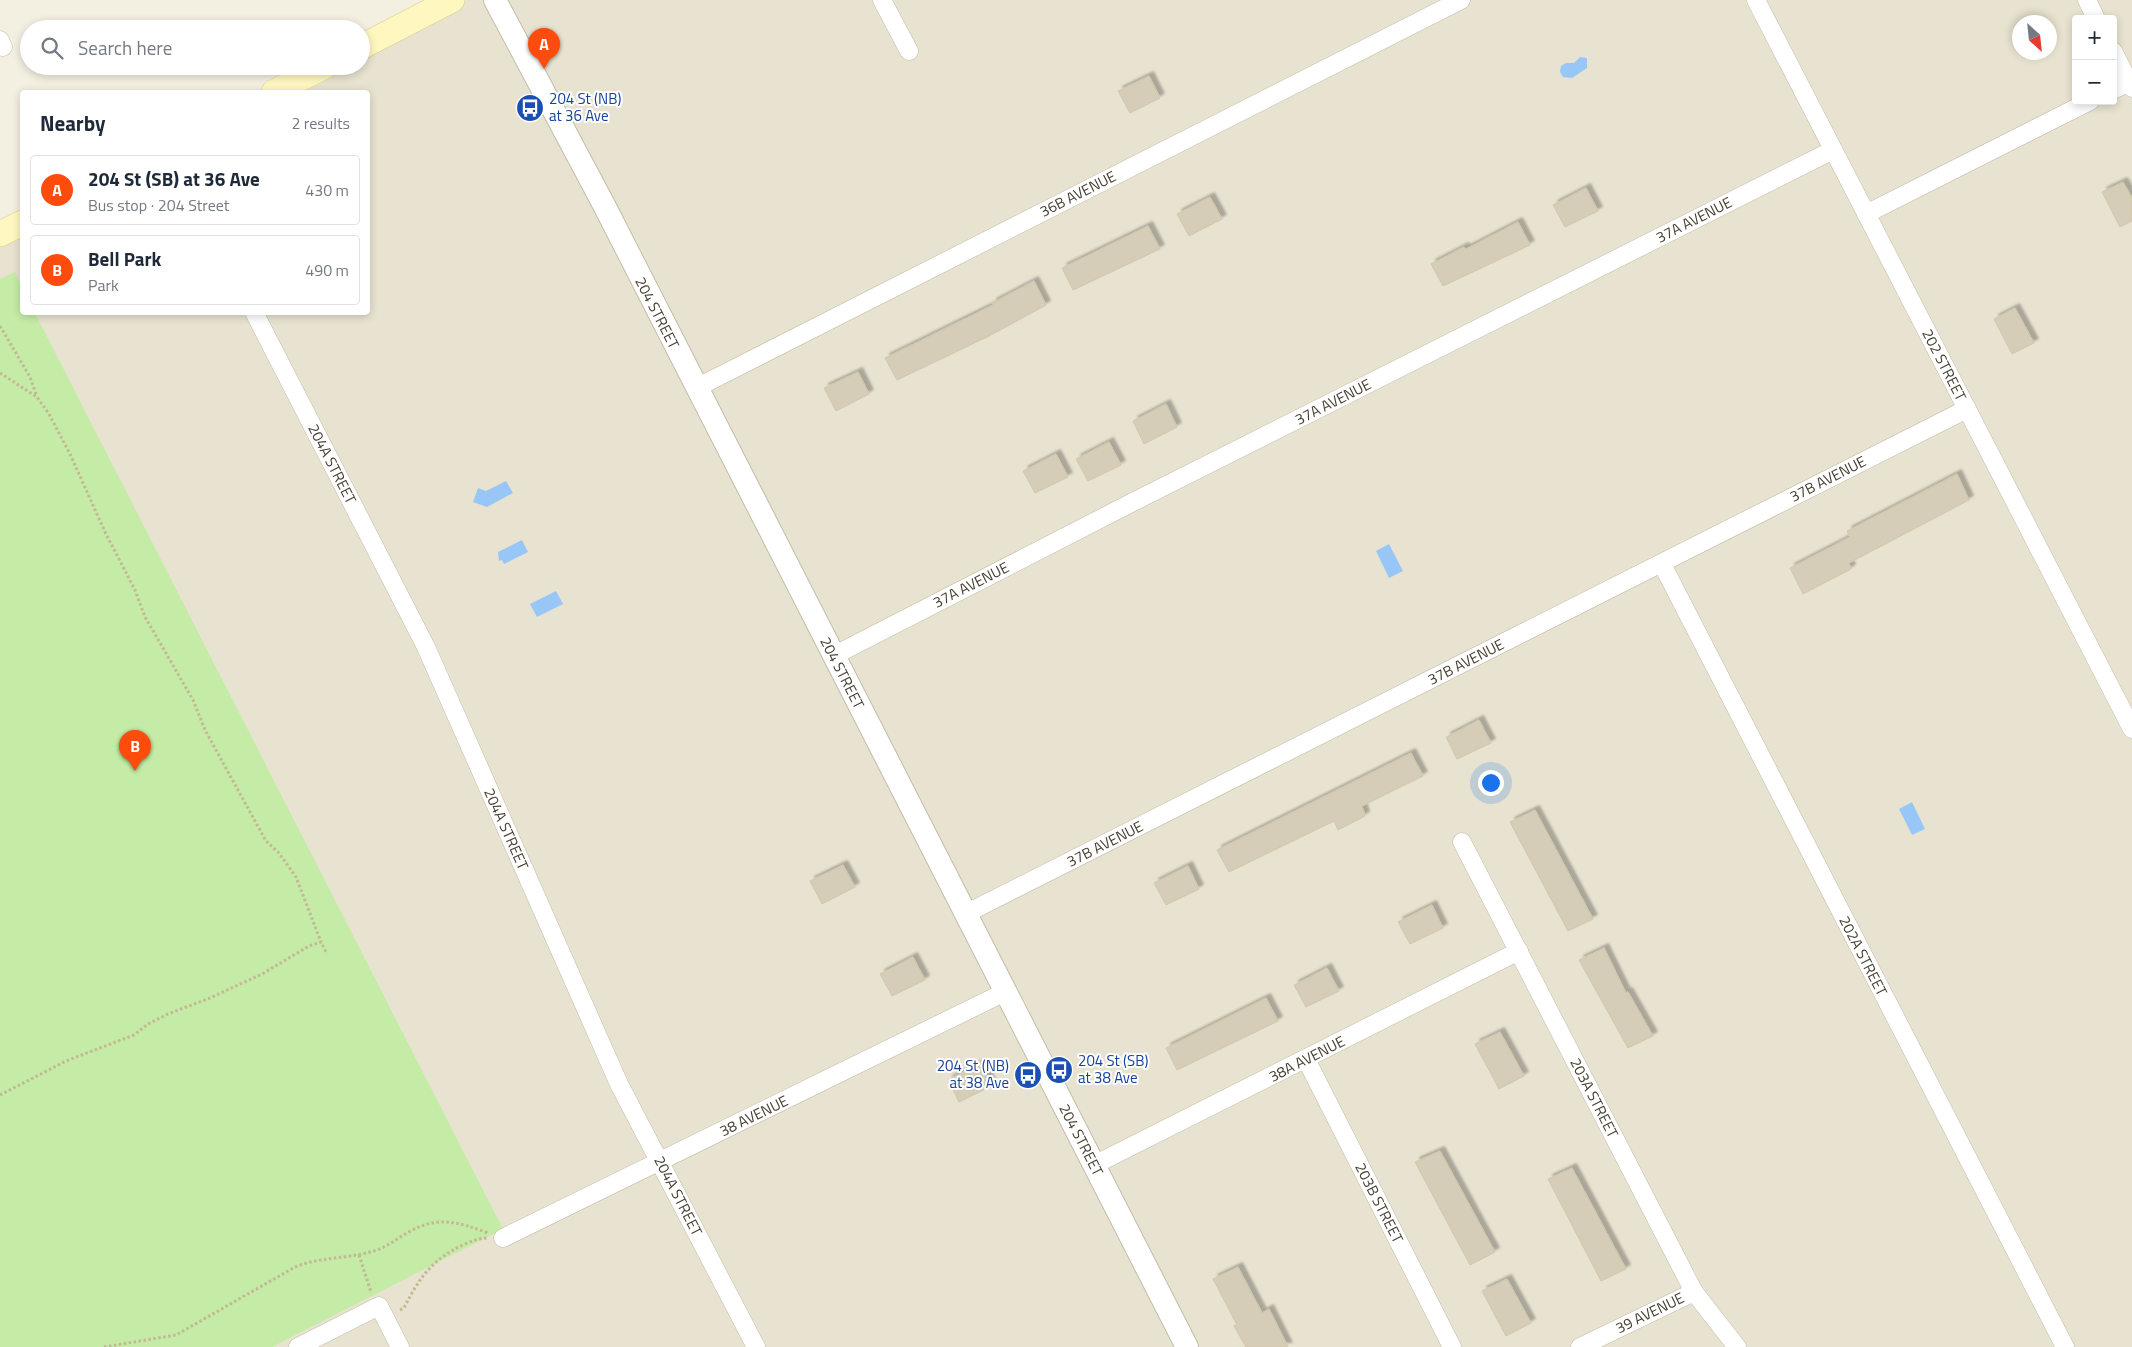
<!DOCTYPE html>
<html lang="en">
<head>
<meta charset="utf-8">
<style>
  body { margin:0; font-family:"Titillium Web",sans-serif; background:#f6f6f7; color:#1f2937 }
  .controls { position:absolute; right:15px; top:15px; display:grid; overflow:hidden; border-radius:5px; box-shadow:0 2px 8px #0003 }
  .controls button { width:45px; height:45px; display:grid; place-items:center; padding:0; border:0; border-bottom:1px solid #e0e1e3; background:#fff; color:#1f2937; font:25px sans-serif }
  .compass { position:absolute; left:2012px; top:15px; width:45px; height:45px; border-radius:50%; background:#fff; box-shadow:0 2px 8px #0003; rotate:153deg }
  .you { position:absolute; left:1490px; top:782px; width:18px; height:18px; margin:-12px; border:4px solid #fff; border-radius:50%; background:#1a73e8; box-shadow:0 0 0 8px #1a73e833 }
  .badge { display:grid; place-items:center; width:32px; height:32px; border-radius:50%; background:#ff4c0d; color:#fff; font-size:16px; font-weight:700 }
  .pin { position:absolute; translate:-50% -41px; filter:drop-shadow(0 1px 2px #0008) }
  .pin::after { content:''; position:absolute; top:26px; width:18px; height:15px; background:inherit; clip-path:polygon(0 0,100% 0,50% 100%) }
  .list { margin:0; padding:0; list-style:none }
  h2 { display:flex; justify-content:space-between; align-items:center; height:65px; margin:0; padding:0 20px; font-size:21px }
  h2 small { font-size:16px; font-weight:400; color:#747a83 }
  .list li { display:grid; grid-template-columns:32px 1fr auto; gap:15px; align-items:center; box-sizing:border-box; height:70px; margin:0 10px 10px; padding:0 10px; border:1px solid #e0e1e3; border-radius:5px }
  .list b { display:block; font-size:19px; white-space:nowrap }
  .list p { margin:0; font-size:16px; white-space:nowrap; color:#747a83 }
  .list em { font-size:16px; font-style:normal; color:#747a83 }
  .icon { flex:none; width:28px; height:28px; fill:none; stroke:currentColor; stroke-width:2; stroke-linecap:round; stroke-linejoin:round }
  .map { position:relative; flex:none; width:2132px; height:1347px; overflow:hidden }
  .search { position:absolute; background:#fff; box-shadow:0 2px 8px #0003; left:20px; top:20px; width:350px; height:55px; display:flex; align-items:center; gap:12px; box-sizing:border-box; padding:0 18px; border-radius:28px; color:#747a83; font-size:19px }
  .panel { position:absolute; background:#fff; box-shadow:0 2px 8px #0003; left:20px; top:90px; width:350px; height:225px; border-radius:5px }
  .map>svg:first-child { display:block }
</style>
</head>
<body>
<div class="map">
<svg width="2132" height="1347" viewBox="0 0 2132 1347">
  <defs>
    <filter id="shadow"><feDropShadow dx="4.5" dy="-4.5" stdDeviation="1" flood-color="#0004"/></filter>
  </defs>
  <rect width="100%" height="100%" fill="#f3f0e2"/>
  <!-- residential -->
  <path fill="#e8e3d0" fill-rule="evenodd" d="M453,0H2132V1347H0V235L22,223V312H368V92H274L325,66H361V47ZM2076,19H2113V101H2076ZM2020,22H2050V52H2020Z"/>
  <!-- green -->
  <path fill="#c5eca6" d="M15,272L22,287V312L35,313L503,1229L272,1347H0V279Z"/>
  <!-- water -->
  <g fill="#97c6f7">
    <path d="M1580,57L1587,58V68L1572,78L1563,77L1560,72L1561,66L1566,63H1574Z"/>
    <path d="M506,481L513,493L487,507L473,502L478,488L486,491Z"/>
    <path d="M522,540L528,552L504,564L502,560L499,561L498,552Z"/>
    <path d="M1389,544L1403,571L1389,578L1376,551Z"/>
    <path d="M556,591L563,604L537,617L530,604Z"/>
    <path d="M1912,802L1925,829L1912,835L1899,809Z"/>
  </g>
  <!-- building -->
  <g fill="#d5cdb7" stroke="#d1c6a9" filter="url(#shadow)">
    <path d="M1149,76L1160,98L1130,113L1118,91Z"/>
    <path d="M2123,182L2132,198V221L2120,227L2102,192Z"/>
    <path d="M1586,188L1598,211L1565,227L1553,205Z"/>
    <path d="M1210,197L1222,219L1189,236L1177,214Z"/>
    <path d="M1518,222L1530,245L1443,286L1431,264L1464,247L1466,249Z"/>
    <path d="M1148,226L1160,249L1073,290L1062,268Z"/>
    <path d="M1034,281L1046,305L989,336L897,380L885,358L993,305L992,303Z"/>
    <path d="M2015,308L2034,343L2012,354L1994,319Z"/>
    <path d="M858,372L869,394L836,411L824,388Z"/>
    <path d="M1166,404L1177,427L1144,444L1133,421Z"/>
    <path d="M1109,442L1121,465L1088,481L1076,459Z"/>
    <path d="M1056,454L1068,477L1035,493L1023,471Z"/>
    <path d="M1957,474L1969,500L1849,563L1851,569L1803,594L1790,568L1850,537L1847,531Z"/>
    <path d="M1479,720L1491,743L1457,759L1446,737Z"/>
    <path d="M1411,753L1423,776L1362,806L1365,816L1338,830L1334,821L1229,872L1217,850Z"/>
    <path d="M1535,810L1593,919L1568,931L1510,822Z"/>
    <path d="M843,865L855,887L822,904L810,881Z"/>
    <path d="M1188,866L1199,889L1166,905L1154,883Z"/>
    <path d="M1432,905L1443,928L1410,944L1398,922Z"/>
    <path d="M1604,948L1626,993L1628,992L1653,1036L1628,1048L1579,960Z"/>
    <path d="M913,957L925,980L892,996L880,974Z"/>
    <path d="M1327,968L1339,991L1306,1007L1294,985Z"/>
    <path d="M1266,998L1278,1021L1177,1070L1166,1048Z"/>
    <path d="M1500,1032L1524,1076L1499,1089L1475,1044Z"/>
    <path d="M981,1063L992,1086L959,1102L948,1080Z"/>
    <path d="M1440,1151L1495,1252L1470,1265L1415,1162Z"/>
    <path d="M1572,1168L1626,1269L1601,1281L1548,1179Z"/>
    <path d="M1238,1267L1262,1313L1269,1309L1288,1347H1246L1234,1326L1237,1325L1213,1279Z"/>
    <path d="M1507,1279L1531,1323L1506,1336L1482,1291Z"/>
  </g>
  <g fill="none" stroke-linecap="round" stroke-linejoin="round">
    <!-- minor casing -->
    <g stroke="#c2bca7" stroke-width="19">
      <g id="minor">
        <path d="M882,0L909,51"/>
        <path d="M1756,0L2132,729"/>
        <path d="M2087,0L2096,19"/>
        <path d="M0,40L3,47"/>
        <path d="M2113,51L2132,88"/>
        <path d="M2113,90L2129,82"/>
        <path d="M1866,214L2090,101"/>
        <path d="M254,312L426,647L619,1084L756,1347"/>
        <path d="M696,388L1461,0"/>
        <path d="M1662,564L2065,1347"/>
        <path d="M833,656L1133,502L1833,150"/>
        <path d="M1462,842L1694,1292L1737,1347"/>
        <path d="M965,914L1967,409"/>
        <path d="M1306,1059L1452,1347"/>
        <path d="M1094,1165L1519,951"/>
        <path d="M503,1238L1005,992"/>
        <path d="M298,1347L379,1306L400,1347"/>
        <path d="M1580,1347L1694,1292"/>
      </g>
    </g>
    <!-- tertiary casing -->
    <g stroke="#c2bca7" stroke-width="24">
      <path id="tertiary" d="M495,0L604,205L1187,1347"/>
    </g>
    <!-- secondary casing -->
    <g stroke="#d8cd8d" stroke-width="26">
      <g id="secondary">
        <path d="M361,47L452,0"/>
        <path d="M274,92L325,66"/>
        <path d="M0,234L22,223"/>
      </g>
    </g>
    <!-- path -->
    <g stroke="#c3b794" stroke-width="3" stroke-dasharray="2.5 2.5" stroke-linecap="butt">
      <path d="M0,326L30,377L37,397"/>
      <path d="M0,373L37,397L49,414L70,454L105,532L135,590L145,617L193,700L205,730L266,841L279,853L296,877L321,942"/>
      <path d="M0,1095L66,1061L134,1035L148,1024L168,1014L210,998L262,974L309,946L321,942L327,954"/>
      <path d="M359,1255L371,1292"/>
      <path d="M400,1310L404,1308C419,1278 433,1258 465,1244C472,1241 479,1238 487,1238"/>
      <path d="M104,1347L176,1335L295,1267C319,1257 345,1259 370,1252C384,1249 395,1240 407,1233C437,1215 458,1222 488,1233"/>
    </g>
    <!-- minor -->
    <use href="#minor" stroke="#fff" stroke-width="18"/>
    <!-- tertiary -->
    <use href="#tertiary" stroke="#fff" stroke-width="22"/>
    <!-- secondary -->
    <use href="#secondary" stroke="#fff7c0" stroke-width="25"/>
  </g>
  <!-- icons -->
  <defs>
    <g id="bus-disc" transform="scale(1.4375)"><circle r="9.5" fill="#1a4fb4" stroke="#fff"/><path d="M-5-6H5V4H4V6H2V4H-2V6H-4V4H-5ZM-3.5-4V0h7V-4ZM-3.5 1.2v1.5H-2V1.2ZM2 1.2v1.5H3.5V1.2Z" fill="#fff"/></g>
  </defs>
  <g fill-rule="evenodd">
    <use href="#bus-disc" x="530" y="108"/>
    <use href="#bus-disc" x="1059" y="1070"/>
    <use href="#bus-disc" x="1028" y="1075"/>
  </g>
  <g text-anchor="middle" stroke-width="4" stroke-linejoin="round" paint-order="stroke">
    <!-- transit labels -->
    <g font-size="15" fill="#164399" stroke="#fff" text-anchor="start">
      <text x="549" y="104">204 St (NB)<tspan x="549" dy="17">at 36 Ave</tspan></text>
      <text x="1078" y="1066">204 St (SB)<tspan x="1078" dy="17">at 38 Ave</tspan></text>
      <text x="1009" y="1071" text-anchor="end">204 St (NB)<tspan x="1009" dy="17">at 38 Ave</tspan></text>
    </g>
    <!-- street labels -->
    <g font-size="15" fill="#454032" stroke="#fff">
      <text transform="translate(1078 194) rotate(-27)" y="5">36B AVENUE</text>
      <text transform="translate(1694 220) rotate(-27)" y="5">37A AVENUE</text>
      <text transform="translate(657 313) rotate(63)" y="5">204 STREET</text>
      <text transform="translate(1944 365) rotate(63)" y="5">202 STREET</text>
      <text transform="translate(1333 402) rotate(-27)" y="5">37A AVENUE</text>
      <text transform="translate(332 464) rotate(63)" y="5">204A STREET</text>
      <text transform="translate(1828 479) rotate(-27)" y="5">37B AVENUE</text>
      <text transform="translate(971 585) rotate(-27)" y="5">37A AVENUE</text>
      <text transform="translate(1466 662) rotate(-27)" y="5">37B AVENUE</text>
      <text transform="translate(842 673) rotate(63)" y="5">204 STREET</text>
      <text transform="translate(506 829) rotate(66)" y="5">204A STREET</text>
      <text transform="translate(1105 844) rotate(-27)" y="5">37B AVENUE</text>
      <text transform="translate(1863 956) rotate(63)" y="5">202A STREET</text>
      <text transform="translate(1307 1059) rotate(-27)" y="5">38A AVENUE</text>
      <text transform="translate(1594 1098) rotate(63)" y="5">203A STREET</text>
      <text transform="translate(754 1116) rotate(-26)" y="5">38 AVENUE</text>
      <text transform="translate(1081 1140) rotate(63)" y="5">204 STREET</text>
      <text transform="translate(678 1196) rotate(63)" y="5">204A STREET</text>
      <text transform="translate(1379 1203) rotate(63)" y="5">203B STREET</text>
      <text transform="translate(1650 1313) rotate(-26)" y="5">39 AVENUE</text>
    </g>
  </g>
</svg>
<div class="controls">
<button>+</button>
<button>−</button>
</div>
<svg class="compass" viewBox="-18 -18 36 36"><path d="M0-13l5 13h-10z" fill="#e53935"/><path d="M0 13l5-13h-10z" fill="#747a83"/></svg>
<div class="you"></div>
<div class="pin badge" style="left:544px;top:69px">A</div>
<div class="pin badge" style="left:135px;top:771px">B</div>
<div class="search"><svg class="icon" aria-label="search" viewBox="0 0 24 24"><circle cx="10" cy="10" r="6"/><path d="M15 15l6 6"/></svg>Search here</div>
<section class="panel">
<h2>Nearby<small>2 results</small></h2>
<ul class="list">
<li><span class="badge">A</span><div><b>204 St (SB) at 36 Ave</b><p>Bus stop · 204 Street</p></div><em>430 m</em></li>
<li><span class="badge">B</span><div><b>Bell Park</b><p>Park</p></div><em>490 m</em></li>
</ul>
</section>
</div>
</body>
</html>
